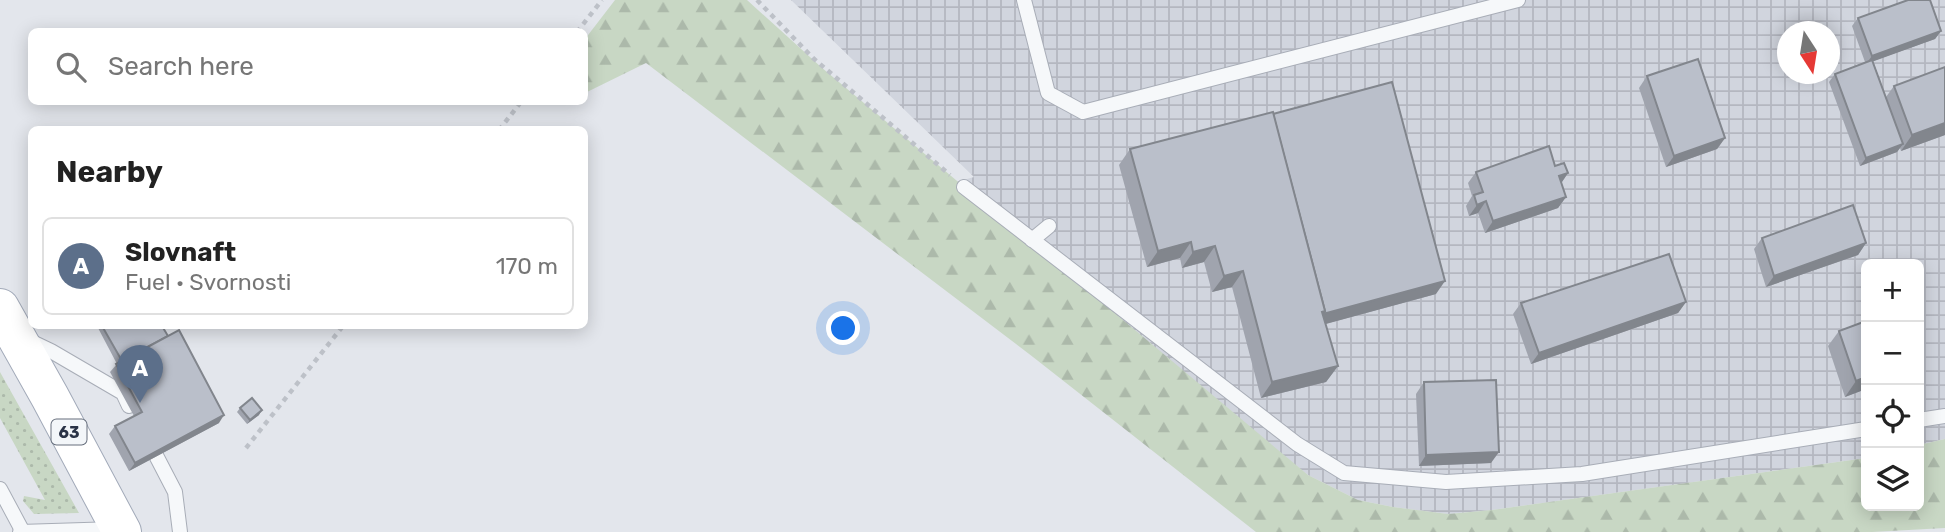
<!DOCTYPE html>
<html lang="en">
<head>
<meta charset="utf-8">
<style>
  body { margin:0; font-family:Rubik,sans-serif; background:#f6f6f6; color:#222 }
  .controls { position:absolute; right:21px; bottom:21px; display:grid; overflow:hidden; border-radius:10px; box-shadow:0 4px 18px #0003 }
  .controls button { width:63px; height:63px; display:grid; place-items:center; padding:0; border:0; border-bottom:2px solid #e0e0e0; background:#fff; color:#222; font:35px sans-serif }
  .compass { position:absolute; left:1777px; top:21px; width:63px; height:63px; border-radius:50%; background:#fff; box-shadow:0 4px 18px #0003; rotate:168deg }
  .you { position:absolute; left:844px; top:329px; width:24px; height:24px; margin:-18px; border:5px solid #fff; border-radius:50%; background:#1a73e8; box-shadow:0 0 0 10px #1a73e833 }
  .badge { display:grid; place-items:center; width:46px; height:46px; border-radius:50%; background:#ea580c; color:#fff; font-size:23px; font-weight:700 }
  .pin { position:absolute; translate:-50% -58px; filter:drop-shadow(0 2px 4px #0008) }
  .pin::after { content:''; position:absolute; top:37px; width:24px; height:21px; background:inherit; clip-path:polygon(0 0,100% 0,50% 100%) }
  .list { margin:0; padding:0; list-style:none }
  h2 { display:flex; justify-content:space-between; align-items:center; height:91px; margin:0; padding:0 28px; font-size:30px }
  h2 small { font-size:23px; font-weight:400; color:#767676 }
  .list li { display:grid; grid-template-columns:46px 1fr auto; gap:21px; align-items:center; box-sizing:border-box; height:98px; margin:0 14px 14px; padding:0 14px; border:2px solid #e0e0e0; border-radius:10px }
  .list b { display:block; font-size:26px; white-space:nowrap }
  .list p { margin:0; font-size:23px; white-space:nowrap; color:#767676 }
  .list em { font-size:23px; font-style:normal; color:#767676 }
  .icon { flex:none; width:38px; height:38px; fill:none; stroke:currentColor; stroke-width:2; stroke-linecap:round; stroke-linejoin:round }
  .map { position:relative; flex:none; width:1945px; height:532px; overflow:hidden }
  .search { position:absolute; background:#fff; box-shadow:0 4px 18px #0003; left:28px; top:28px; width:560px; height:77px; display:flex; align-items:center; gap:18px; box-sizing:border-box; padding:0 24px; border-radius:10px; color:#767676; font-size:26px }
  .panel { position:absolute; background:#fff; box-shadow:0 4px 18px #0003; left:28px; top:126px; width:560px; height:203px; border-radius:10px }
  .map>svg:first-child { display:block }
</style>
</head>
<body>
<div class="map">
<svg width="1945" height="532" viewBox="0 0 1945 532">
  <defs>
    <pattern id="industrial-grid" width="8" height="8" patternUnits="userSpaceOnUse" patternTransform="scale(1.75)"><rect width="8" height="8" fill="#d1d5de"/><path d="M0 4h8M4 0v8" fill="none" stroke="#b4b7c0"/></pattern>
    <pattern id="grass-dots" width="8" height="8" patternUnits="userSpaceOnUse" patternTransform="scale(1.75)"><rect width="8" height="8" fill="#c8d7c4"/><path d="M2 2h.1M6 6h.1" fill="none" stroke="#acb9aa" stroke-width="1.8" stroke-linecap="round"/></pattern>
    <pattern id="forest-firs" width="22" height="20" patternUnits="userSpaceOnUse" patternTransform="scale(1.75)"><rect width="22" height="20" fill="#c8d7c4"/><path d="M5 1l3.5 6h-7zM16 11l3.5 6h-7z" fill="#acb9aa"/></pattern>
  </defs>
  <rect width="100%" height="100%" fill="#e3e6ec"/>
  <!-- industrial -->
  <path fill="url(#industrial-grid)" fill-rule="evenodd" d="M791,0H1945V439L1919,445V264H1866V458L1492,510L1448,514L1393,507L1358,500L1308,475L938,187L974,177ZM1787,32H1829V74H1787Z"/>
  <!-- grass -->
  <path fill="url(#grass-dots)" d="M0,372L79,513L34,514L23,501L24,496L45,500L0,418Z"/>
  <!-- forest -->
  <path fill="url(#forest-firs)" d="M615,0H747L821,67L1308,475L1358,500L1393,507L1448,514L1492,510L1866,458V506H1919V445L1945,439V528L1872,532H1256L1033,357L646,63L585,93V39Z"/>
  <g fill="none" stroke-linecap="round" stroke-linejoin="round">
    <!-- service casing -->
    <g stroke="#a8adb7" stroke-width="16">
      <g id="service">
        <path d="M1024,0L1048,93L1083,112L1518,0"/>
        <path d="M964,187L1297,444L1344,473L1446,482L1582,474L1866,429"/>
        <path d="M1032,240L1049,226"/>
        <path d="M28,340L51,351L123,393L129,406"/>
        <path d="M1919,420L1945,416"/>
        <path d="M149,442L175,492L180,532"/>
        <path d="M0,489L23,532"/>
        <path d="M20,532L116,529"/>
      </g>
    </g>
    <!-- primary casing -->
    <g stroke="#a2aab9" stroke-width="40">
      <path id="primary" d="M0,308L50,397L122,532"/>
    </g>
    <!-- path -->
    <g stroke="#bdc1c8" stroke-width="4.5" stroke-dasharray="5 5" stroke-linecap="butt">
      <path d="M757,0L813,58L950,175"/>
      <path d="M577,32L602,0"/>
      <path d="M499,130L521,102"/>
      <path d="M246,448L343,326"/>
    </g>
    <!-- service -->
    <use href="#service" stroke="#f6f8fa" stroke-width="14"/>
    <!-- primary -->
    <use href="#primary" stroke="#fff" stroke-width="38"/>
  </g>
  <!-- wall -->
  <g fill="#a0a4ae">
    <path d="M1858,18L1941,31L1935,39L1873,61L1886,97L1894,86L1945,67V135L1901,151L1900,148L1897,152L1860,166L1829,82L1835,74L1865,62L1852,26Z"/>
    <path d="M1647,76L1725,138L1717,149L1666,167L1639,88Z"/>
    <path d="M1273,114L1436,294L1325,324L1338,366L1326,382L1261,398L1232,287L1212,292L1204,262L1182,268L1180,258L1147,267L1119,165L1130,149Z"/>
    <path d="M1555,166L1568,173L1561,183L1566,197L1558,208L1485,233L1478,213L1469,216L1466,206L1472,196L1468,183L1476,172Z"/>
    <path d="M1762,238L1866,243L1858,255L1766,287L1754,249Z"/>
    <path d="M1686,302L1678,313L1531,364L1513,314L1521,303Z"/>
    <path d="M97,326H162L219,423L129,471L109,434L115,426L134,416L110,372L117,364Z"/>
    <path d="M1839,331L1866,389L1845,397L1828,346Z"/>
    <path d="M1424,382L1491,463L1419,466L1416,394Z"/>
    <path d="M240,408L259,415L247,424L237,412Z"/>
  </g>
  <!-- shaded-wall -->
  <g fill="#82868d">
    <path d="M1941,31L1935,39L1866,64L1872,56Z"/>
    <path d="M1945,123V135L1901,151L1912,135Z"/>
    <path d="M1725,138L1717,149L1666,167L1674,156Z"/>
    <path d="M1903,144L1897,152L1860,166L1866,158Z"/>
    <path d="M1568,173L1560,185L1559,176Z"/>
    <path d="M1566,197L1558,208L1485,233L1493,221Z"/>
    <path d="M1486,201L1478,213L1469,216L1477,205Z"/>
    <path d="M1191,242L1180,258L1147,267L1158,251Z"/>
    <path d="M1866,243L1858,255L1766,287L1774,276Z"/>
    <path d="M1215,246L1204,262L1182,268L1193,252Z"/>
    <path d="M1243,271L1232,287L1212,292L1224,276Z"/>
    <path d="M1445,281L1436,294L1311,328L1322,312Z"/>
    <path d="M1686,302L1678,313L1531,364L1539,353Z"/>
    <path d="M1338,366L1326,382L1261,398L1272,382Z"/>
    <path d="M1866,377V389L1845,397L1856,381Z"/>
    <path d="M262,410L259,415L247,424L250,420Z"/>
    <path d="M224,415L219,423L129,471L135,463Z"/>
    <path d="M1499,452L1491,463L1419,466L1426,455Z"/>
  </g>
  <!-- building -->
  <g fill="#babfca" stroke="#82868d" stroke-width="2">
    <path d="M1908,0H1930L1941,31L1872,56L1858,18Z"/>
    <path d="M1698,59L1725,138L1674,156L1647,76Z"/>
    <path d="M1872,60L1903,144L1866,158L1835,74Z"/>
    <path d="M1945,67V123L1912,135L1894,86Z"/>
    <path d="M1392,82L1445,281L1323,314L1325,311L1273,114Z"/>
    <path d="M1273,112L1325,311L1322,312L1338,366L1272,382L1243,271L1224,276L1215,246L1193,252L1191,242L1158,251L1130,149Z"/>
    <path d="M1549,146L1555,166L1564,163L1568,173L1559,176L1566,197L1493,221L1486,201L1477,205L1474,195L1483,192L1476,172Z"/>
    <path d="M1853,205L1866,243L1774,276L1762,238Z"/>
    <path d="M1669,254L1686,302L1539,353L1521,303Z"/>
    <path d="M1866,321V377L1856,381L1839,331Z"/>
    <path d="M102,326H162L168,336L122,361Z"/>
    <path d="M179,330L224,415L135,463L115,426L142,412L116,364Z"/>
    <path d="M1496,380L1499,452L1426,455L1424,382Z"/>
    <path d="M252,398L262,410L250,420L240,408Z"/>
  </g>
  <g text-anchor="middle" stroke-width="5" stroke-linejoin="round" paint-order="stroke">
    <!-- shield labels -->
    <rect fill="#f3f6f9" stroke="#666e7c" stroke-width="2" x="51.5" y="419.5" width="35" height="25" rx="5"/>
    <g font-size="16" font-weight="bold" fill="#2a3346">
      <text x="69" y="438">63</text>
    </g>
  </g>
</svg>
<div class="controls">
<button>+</button>
<button>−</button>
<button><svg class="icon" aria-label="locate" viewBox="0 0 24 24"><circle cx="12" cy="12" r="6"/><path d="M12 2v4M12 18v4M2 12h4M18 12h4"/></svg></button>
<button><svg class="icon" aria-label="layers" viewBox="0 0 24 24"><path d="M12 4l9 5-9 5-9-5zM3 14l9 5 9-5"/></svg></button>
</div>
<svg class="compass" viewBox="-18 -18 36 36"><path d="M0-13l5 13h-10z" fill="#e53935"/><path d="M0 13l5-13h-10z" fill="#767676"/></svg>
<div class="you"></div>
<div class="pin badge" style="left:140px;top:403px;background:#5c6f8a">A</div>
<div class="search"><svg class="icon" aria-label="search" viewBox="0 0 24 24"><circle cx="10" cy="10" r="6"/><path d="M15 15l6 6"/></svg>Search here</div>
<section class="panel">
<h2>Nearby<small></small></h2>
<ul class="list">
<li><span class="badge" style="background:#5c6f8a">A</span><div><b>Slovnaft</b><p>Fuel · Svornosti</p></div><em>170 m</em></li>
</ul>
</section>
</div>
</body>
</html>
